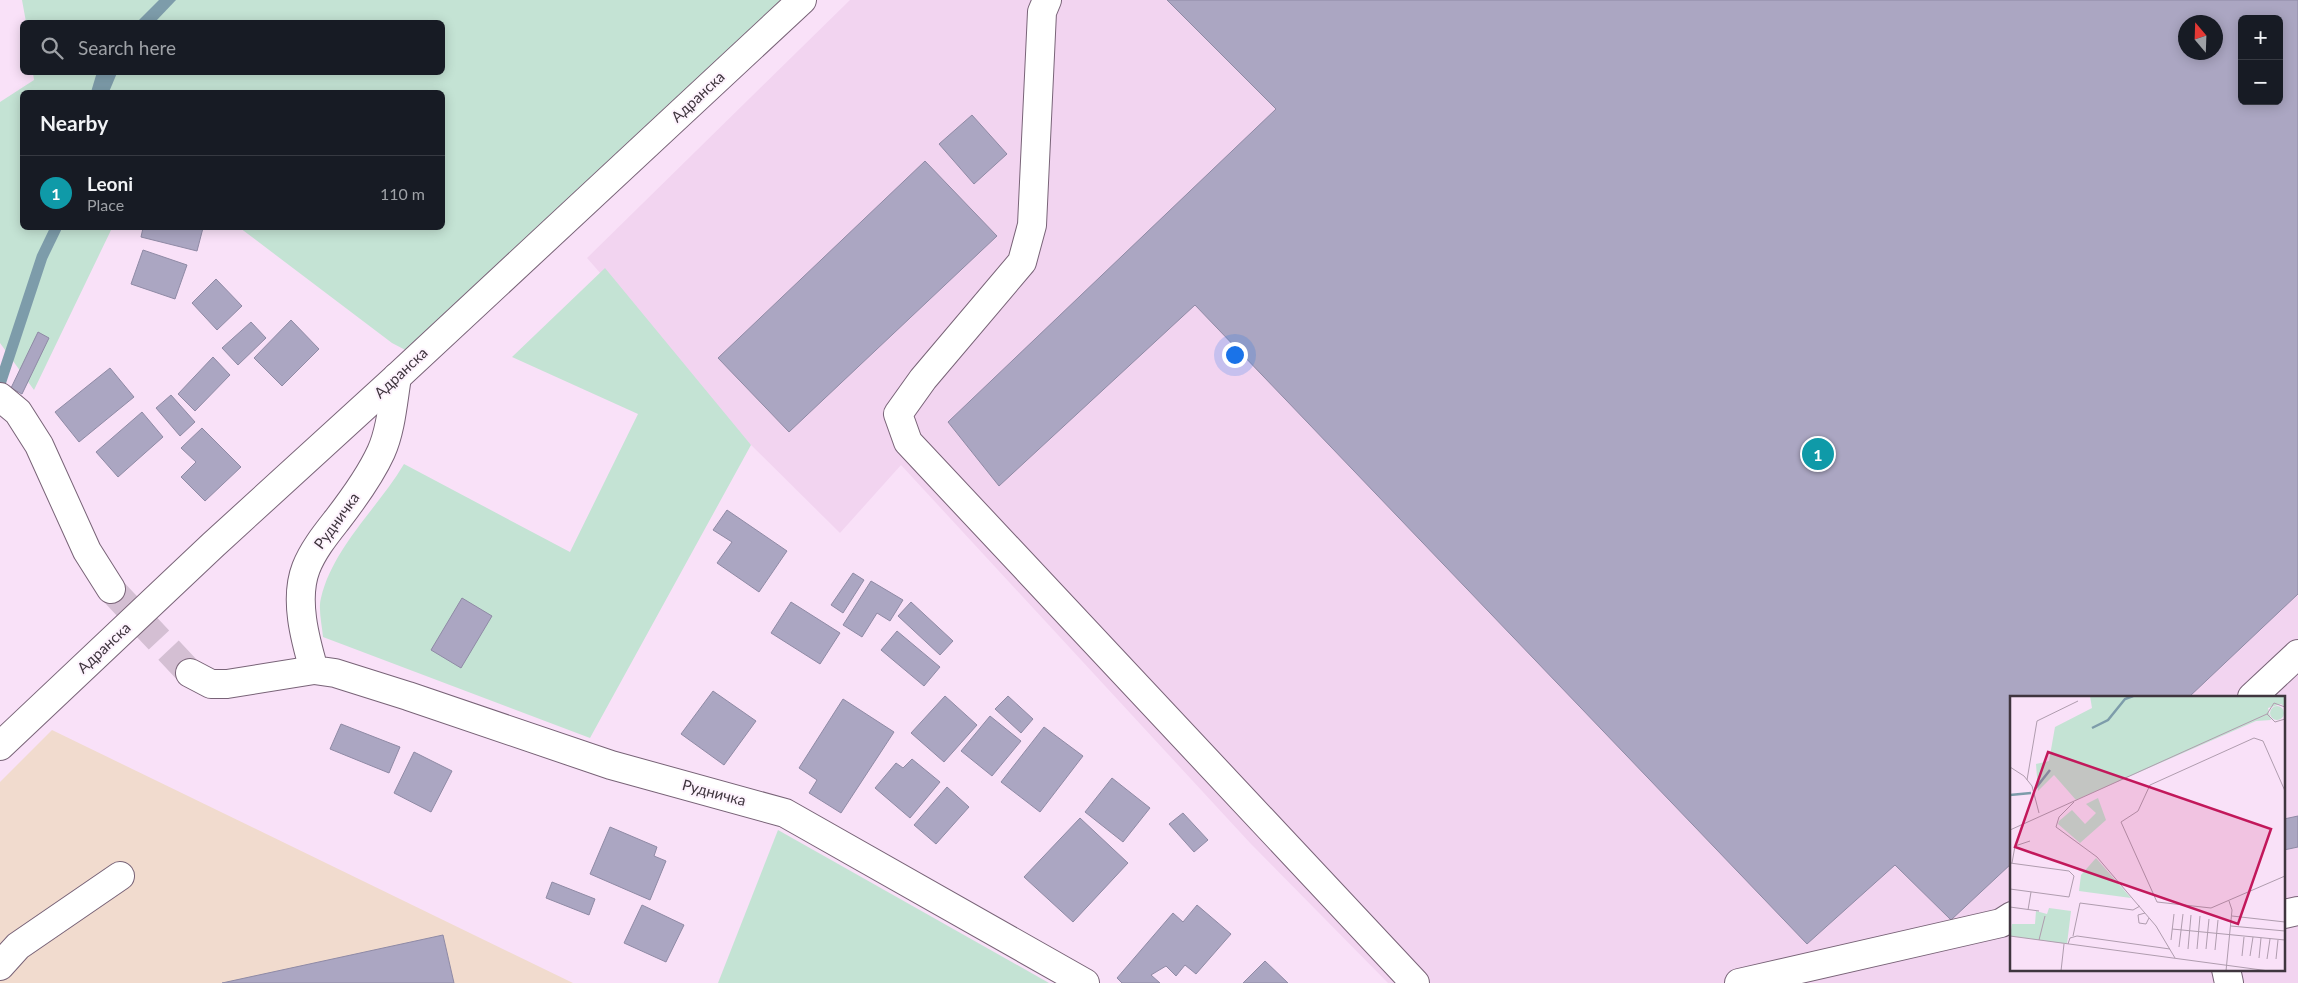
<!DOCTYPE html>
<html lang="en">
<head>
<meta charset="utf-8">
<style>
  body { margin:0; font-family:Lato,sans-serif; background:#242831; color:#f1f3f6 }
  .controls { position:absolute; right:15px; top:15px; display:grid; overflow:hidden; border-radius:8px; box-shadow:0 2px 12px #0003 }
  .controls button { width:45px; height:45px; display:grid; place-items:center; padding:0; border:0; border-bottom:1px solid #363941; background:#171b24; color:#f1f3f6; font:25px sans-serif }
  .compass { position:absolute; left:2178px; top:15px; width:45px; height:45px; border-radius:50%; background:#171b24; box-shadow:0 2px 12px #0003; rotate:341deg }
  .you { position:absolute; left:1234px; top:354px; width:18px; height:18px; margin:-12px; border:4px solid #fff; border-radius:50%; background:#1a73e8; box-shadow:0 0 0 8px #1a73e833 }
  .badge { display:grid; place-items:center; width:32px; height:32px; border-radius:50%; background:#2b875d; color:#fff; font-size:16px; font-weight:700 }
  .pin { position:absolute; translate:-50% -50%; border:2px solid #fff; box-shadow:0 1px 5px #0006 }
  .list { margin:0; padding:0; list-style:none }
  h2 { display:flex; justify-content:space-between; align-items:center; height:65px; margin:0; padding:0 20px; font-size:21px }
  h2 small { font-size:16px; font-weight:400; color:#9ea1a6 }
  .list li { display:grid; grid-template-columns:32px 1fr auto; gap:15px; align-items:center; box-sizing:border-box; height:75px; padding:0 20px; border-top:1px solid #363941 }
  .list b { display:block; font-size:19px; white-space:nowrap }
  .list p { margin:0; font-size:16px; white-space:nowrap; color:#9ea1a6 }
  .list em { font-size:16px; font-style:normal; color:#9ea1a6 }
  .icon { flex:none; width:28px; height:28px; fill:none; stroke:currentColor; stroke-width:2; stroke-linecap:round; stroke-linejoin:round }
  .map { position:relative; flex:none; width:2298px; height:983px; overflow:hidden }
  .search { position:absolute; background:#171b24; box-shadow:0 2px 12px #0003; left:20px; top:20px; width:425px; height:55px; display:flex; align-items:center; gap:12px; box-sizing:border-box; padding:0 18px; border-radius:8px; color:#9ea1a6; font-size:19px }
  .panel { position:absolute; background:#171b24; box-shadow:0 2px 12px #0003; left:20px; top:90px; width:425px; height:140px; border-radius:8px }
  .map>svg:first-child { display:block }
</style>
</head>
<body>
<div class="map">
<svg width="2298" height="983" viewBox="0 0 2298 983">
  <rect width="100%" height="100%" fill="#f9e1f8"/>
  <!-- commercial -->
  <path fill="#f1dbce" d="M52,730L573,983H0V782Z"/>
  <!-- built -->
  <path fill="#f2d4f0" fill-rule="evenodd" d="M850,0H2298V983H1388L1251,844L901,465L840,533L750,444L587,258ZM2242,19H2279V101H2242ZM2186,22H2216V52H2186ZM2012,697H2284V969H2012Z"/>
  <!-- green -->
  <g fill="#c4e3d4">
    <path d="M22,0H802L413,354L392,343L240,228H442V92H22V228H112L34,390L0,343V102L34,80L33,73L442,72V22H26Z"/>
    <path d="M605,268L751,445L590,738L323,637C322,625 318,609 321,598C333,547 378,508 404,464L570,552L638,414L512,357Z"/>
    <path d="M778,830L1049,983H718Z"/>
  </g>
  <!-- water -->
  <g fill="#7d9caa">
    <path d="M159,0H176L155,22H137Z"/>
    <path d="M97,72L117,73L109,92H91Z"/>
  </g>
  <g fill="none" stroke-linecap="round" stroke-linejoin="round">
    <!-- stream -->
    <path stroke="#7d9caa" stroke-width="11" d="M0,384L42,257L56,228"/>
  </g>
  <!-- building -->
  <g fill="#aba6c2" stroke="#8f8aa5" fill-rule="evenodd">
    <path d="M1167,0H2298V594L2189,697H2012V863L1951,920L1895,865L1807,944L1195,305L999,486L948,422L1276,109ZM2242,19H2279V101H2242ZM2186,22H2216V52H2186Z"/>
    <path d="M972,115L1007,154L974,184L939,144Z"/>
    <path d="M925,161L997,236L789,432L718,358Z"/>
    <path d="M143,228H203L197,251L141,237Z"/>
    <path d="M143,250L187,265L175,299L131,284Z"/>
    <path d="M216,279L242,306L217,330L192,303Z"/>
    <path d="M291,320L319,349L282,386L254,358Z"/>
    <path d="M251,322L266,338L238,365L222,348Z"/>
    <path d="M38,332L49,338L22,394L11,388Z"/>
    <path d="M213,357L230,375L195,411L178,394Z"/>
    <path d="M110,368L134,397L79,442L55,412Z"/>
    <path d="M171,395L195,422L180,436L156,408Z"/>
    <path d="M142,412L163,437L118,477L96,452Z"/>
    <path d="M202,428L241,467L205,501L181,477L196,462L181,448Z"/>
    <path d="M727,510L787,551L759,592L717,563L732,542L713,530Z"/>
    <path d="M853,573L864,580L843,613L831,605Z"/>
    <path d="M871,581L903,600L890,621L877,613L862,637L843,625Z"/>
    <path d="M462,598L492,616L461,668L431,650Z"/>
    <path d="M791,602L840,633L820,664L771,633Z"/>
    <path d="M911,602L953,641L940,655L898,616Z"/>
    <path d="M897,631L940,667L924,686L881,650Z"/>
    <path d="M713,691L756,721L724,765L681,734Z"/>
    <path d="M945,696L977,725L944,762L911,733Z"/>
    <path d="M1008,696L1033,719L1021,733L995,709Z"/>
    <path d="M843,699L894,732L841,813L809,793L817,780L799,768Z"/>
    <path d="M990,716L1021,741L992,776L961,751Z"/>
    <path d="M341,724L400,747L389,773L330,749Z"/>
    <path d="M1044,727L1083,756L1040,812L1001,782Z"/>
    <path d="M414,752L452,771L431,812L394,793Z"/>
    <path d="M912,759L940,782L910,818L875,788L896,763L903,768Z"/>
    <path d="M1112,778L1150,808L1123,842L1085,812Z"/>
    <path d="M947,787L969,807L936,844L914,825Z"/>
    <path d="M1183,813L1208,840L1194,852L1169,824Z"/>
    <path d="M2298,816V847L2284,850V819Z"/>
    <path d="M1080,818L1128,863L1073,922L1024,877Z"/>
    <path d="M610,827L657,847L654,856L666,861L650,900L590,874Z"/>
    <path d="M552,882L595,899L589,915L546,898Z"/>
    <path d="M642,905L684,925L666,962L624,943Z"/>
    <path d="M1197,905L1231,934L1196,974L1185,965L1176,976L1166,966L1151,975L1160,983H1122L1117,978L1173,913L1183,922Z"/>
    <path d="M443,935L454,983H222Z"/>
    <path d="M1265,961L1288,983H1243Z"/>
  </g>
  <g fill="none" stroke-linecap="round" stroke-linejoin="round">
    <!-- minor-tunnel -->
    <path stroke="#d4bfd3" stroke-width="28" stroke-dasharray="28 14" stroke-linecap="butt" d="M111,589L190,673"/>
    <!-- minor casing -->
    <g stroke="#786377" stroke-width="30">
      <g id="minor">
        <path d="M1047,0L1042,12L1032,225L1022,262L923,379L898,414L908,442L1415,983"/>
        <path d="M397,377C393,401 391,430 381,452C370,476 354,498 337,520C326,534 313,550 306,568C294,599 305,639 314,670L335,673L408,696L611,765L785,813L1085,983"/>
        <path d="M0,397L18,412L39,445L87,551L111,589"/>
        <path d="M190,673L211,684H227L314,670"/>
        <path d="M2252,697L2298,654"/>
        <path d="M2284,914L2298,911"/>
        <path d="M0,966L18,946L120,876"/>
        <path d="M2226,969L2229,983"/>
        <path d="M1739,983L2001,923L2012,916"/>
      </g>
    </g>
    <!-- major casing -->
    <g stroke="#786377" stroke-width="30">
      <path id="major" d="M0,746L213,545L397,377L802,0"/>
    </g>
    <!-- minor -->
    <use href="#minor" stroke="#fff" stroke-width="28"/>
    <!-- major -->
    <use href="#major" stroke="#fff" stroke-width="28"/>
  </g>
  <g text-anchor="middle" stroke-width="4" stroke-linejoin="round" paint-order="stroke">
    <!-- street labels -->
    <g font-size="15" fill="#3f353e" stroke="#fdf3fd">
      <text transform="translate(698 97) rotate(-43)" y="5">Адранска</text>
      <text transform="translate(401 373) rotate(-43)" y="5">Адранска</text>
      <text transform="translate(337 521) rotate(-54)" y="5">Рудничка</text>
      <text transform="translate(104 648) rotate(-43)" y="5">Адранска</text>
      <text transform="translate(714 793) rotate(15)" y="5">Рудничка</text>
    </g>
  </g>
  <!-- overview -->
  <g transform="translate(2010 696)">
    <rect width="275" height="275" fill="#f9e1f8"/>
    <path d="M80,0H275V11L271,8L258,12L261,24L246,25L66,104L44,79L28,95L26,68L39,65L45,31L82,12ZM260 17a7 7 0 1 1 14 0a7 7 0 1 1-14 0ZM88,102L96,124L70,147L48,128L49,125L62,114L75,128L86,117L76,108ZM86,162L121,202L69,195L71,179ZM39,212L61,215L57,248L0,240L2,228H25L26,215L37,218Z" fill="#c4e3d4"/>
    <path fill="none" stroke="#7d9caa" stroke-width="2.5" d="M82,32L98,24L115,3L123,0M25,93L40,74M0,99L21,97"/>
    <path fill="none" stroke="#af9cae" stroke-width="1" d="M275,11L264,7L257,18L265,26L275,23M0,71L14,80L22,90L29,117M17,84L27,25L68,5M275,95L253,45L244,42L140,89L128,115L111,126L147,206L201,212L275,180M64,106L49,121L46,131L87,161L146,230L165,262M0,134L257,18M0,167L59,175L64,180L59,201L0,193M2,167L5,150L20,145M0,211L29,215M18,214L21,196M135,217L128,219L129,227L136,228L139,222M222,220L275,226M221,230L275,235M162,233L275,244M0,240L259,275M63,240L70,207L123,214L130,210M29,244L35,220M161,244L164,218M58,248L60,242L67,240L160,253M169,251L173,218M178,253L181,219M187,253L190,220M196,253L199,223M205,254L208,224M232,260L234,241M240,260L243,241M249,262L251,242M257,263L260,243M266,263L268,244M51,275L54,248M216,275L222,214L219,205"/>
    <path fill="#c2185b" fill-opacity="0.15" stroke="#c2185b" stroke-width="2.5" d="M38,56L261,133L228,228L5,151Z"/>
    <rect width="275" height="275" fill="none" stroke="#3f353e" stroke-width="2.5"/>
  </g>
</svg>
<div class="controls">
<button>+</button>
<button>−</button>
</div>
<svg class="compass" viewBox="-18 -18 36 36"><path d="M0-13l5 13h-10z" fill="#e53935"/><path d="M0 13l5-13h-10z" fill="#9ea1a6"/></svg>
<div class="you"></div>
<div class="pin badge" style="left:1818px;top:454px;background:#0f9aa8">1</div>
<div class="search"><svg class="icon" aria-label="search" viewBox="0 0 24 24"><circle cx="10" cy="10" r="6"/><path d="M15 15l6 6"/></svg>Search here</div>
<section class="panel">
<h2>Nearby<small></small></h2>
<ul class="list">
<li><span class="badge" style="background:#0f9aa8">1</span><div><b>Leoni</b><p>Place</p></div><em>110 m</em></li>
</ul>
</section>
</div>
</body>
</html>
